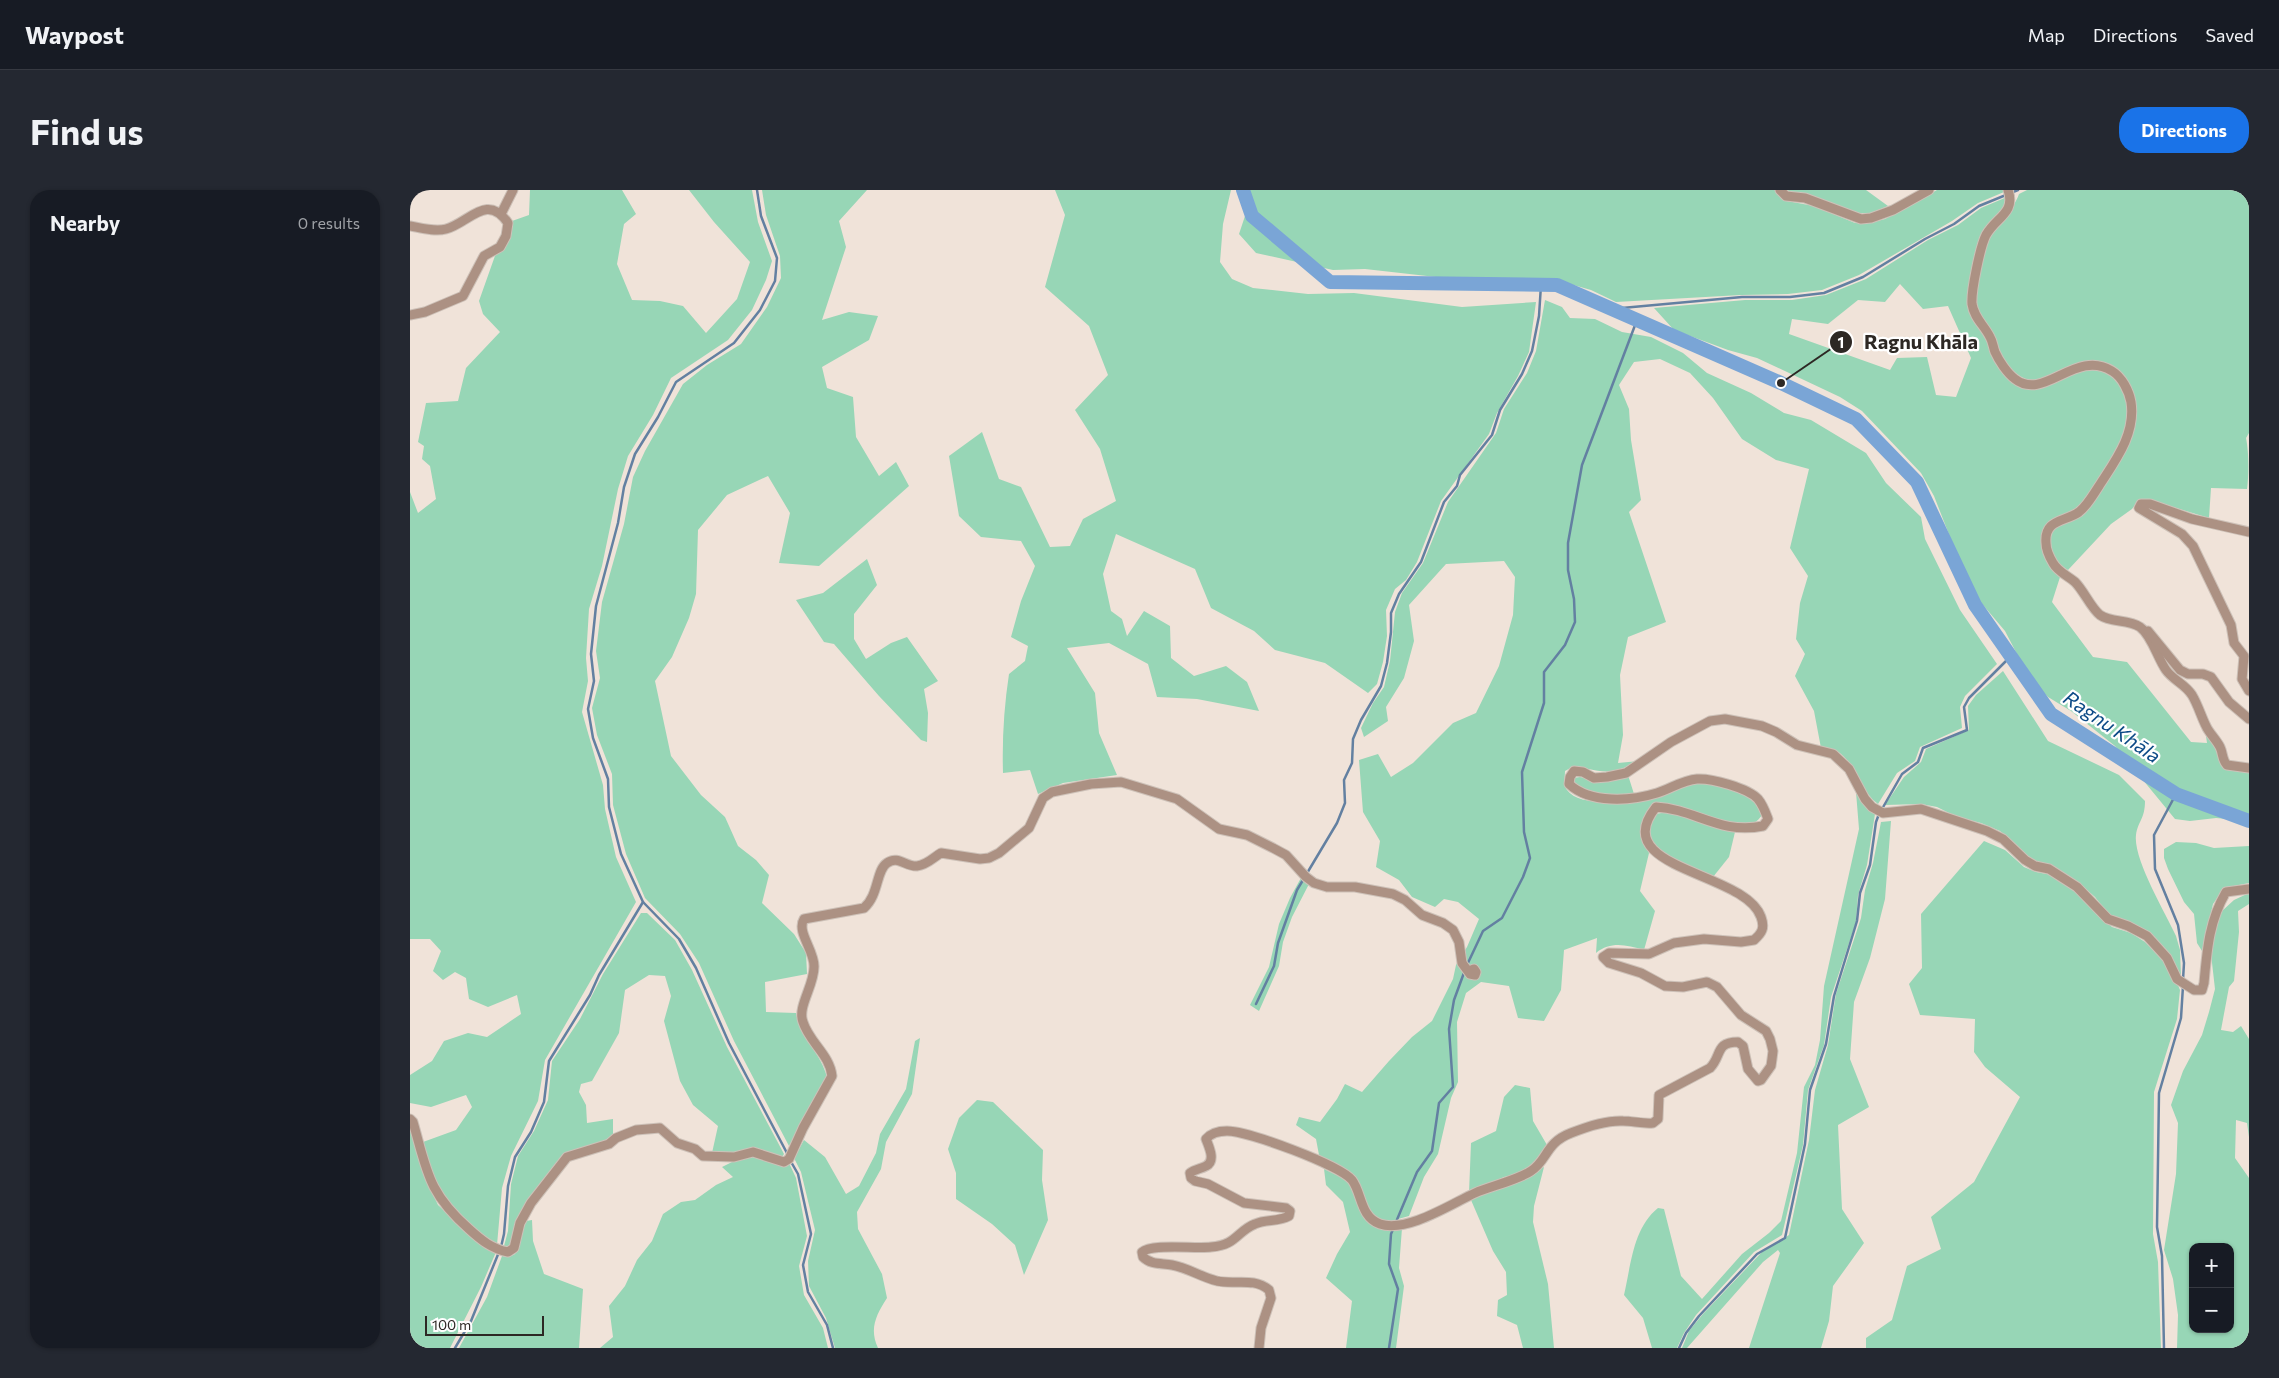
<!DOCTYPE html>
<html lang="en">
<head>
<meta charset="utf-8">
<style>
  body { margin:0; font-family:Commissioner,sans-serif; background:#242831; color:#f1f3f6 }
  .controls { position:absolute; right:15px; bottom:15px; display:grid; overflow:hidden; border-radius:10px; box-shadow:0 1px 4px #0004 }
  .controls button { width:45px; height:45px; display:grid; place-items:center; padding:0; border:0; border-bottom:1px solid #363941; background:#171b24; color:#f1f3f6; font:25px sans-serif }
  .scale { position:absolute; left:15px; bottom:12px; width:119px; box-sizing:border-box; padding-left:5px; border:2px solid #2d2824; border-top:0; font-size:14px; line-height:18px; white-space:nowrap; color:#2d2824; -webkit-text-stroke:4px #fff; paint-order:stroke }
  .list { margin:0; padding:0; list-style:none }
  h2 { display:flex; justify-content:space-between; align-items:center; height:65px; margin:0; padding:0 20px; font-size:21px }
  h2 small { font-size:16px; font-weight:400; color:#9ea1a6 }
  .map { position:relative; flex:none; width:1839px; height:1158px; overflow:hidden; border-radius:20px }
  header { display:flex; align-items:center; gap:30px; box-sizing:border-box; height:70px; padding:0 25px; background:#171b24; border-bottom:1px solid #363941 }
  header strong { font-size:24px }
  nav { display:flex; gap:28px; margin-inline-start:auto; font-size:18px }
  .intro { display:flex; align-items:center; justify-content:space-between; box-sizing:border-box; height:120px; padding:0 30px }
  h1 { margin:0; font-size:35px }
  .button { padding:12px 22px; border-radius:20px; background:#1a73e8; color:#fff; font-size:18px; font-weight:700 }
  main { display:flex; gap:30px; padding:0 30px }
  aside { flex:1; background:#171b24; border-radius:20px; box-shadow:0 1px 4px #0004 }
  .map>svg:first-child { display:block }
</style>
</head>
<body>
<header>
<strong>Waypost</strong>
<nav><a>Map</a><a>Directions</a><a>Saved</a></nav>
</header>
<div class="intro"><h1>Find us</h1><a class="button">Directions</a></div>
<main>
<aside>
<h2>Nearby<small>0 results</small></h2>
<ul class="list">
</ul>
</aside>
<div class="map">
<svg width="1839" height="1158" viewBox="0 0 1839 1158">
  <rect width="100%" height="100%" fill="#f0e3d9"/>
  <!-- green -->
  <g fill="#97d6b6" fill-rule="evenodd">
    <path d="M120,0H212L226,24L214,34L207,74L222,110L250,111L273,116L296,143L327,109L340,72L304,32L279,0H342L348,32L362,71L356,90L342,120L318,150L261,188L243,225L218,266L208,299L192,376L179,419L176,468L178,491L172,522L193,595L195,619L206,667L226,712L135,870L128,911L101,966L92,998L87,1055L79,1053L42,1020L21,985L13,952L46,940L62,917L56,905L21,917L0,913V885L22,871L34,851L58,843L77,847L111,824L107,805L78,817L59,809L56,788L45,782L33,790L23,781L31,761L20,749H0V302L8,323L26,309L20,276L12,269L14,256L8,252L16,213L48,211L56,178L90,142L73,124L69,111L86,63L97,54L102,41V31L119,25Z"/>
    <path d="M352,0H457L429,31L436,57L412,130L439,122L468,126L459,150L412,177L417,198L443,207L446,247L469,286L486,272L499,296L409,376L369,373L380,323L358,286L317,305L288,340L286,404L279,428L262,467L245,491L261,566L291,605L315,627L328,656L346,670L359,685L352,713L384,744L396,763L397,784L355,792L356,822L386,823C391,847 411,864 417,887L379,956L324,851L289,773L270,744L235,708L216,664L203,615L202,584L187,545L182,518L190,488L186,461L192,412L214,334L223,287L235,261L273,194L297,175L331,154L357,117L371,88L370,66L356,25Z"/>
    <path d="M645,0H821L813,34L810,72L822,89L843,98L898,104L944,103L1052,117L1126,112L1119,162L1108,186L1087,223L1079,244L1031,311L1007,372L996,390L985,399L976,420L977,446L973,472L967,494L958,503L915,473L865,460L844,441L801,418L785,379L706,344L693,384L701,421L712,429L717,446L734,421L760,436L761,468L784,486L816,476L837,492L849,521L787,509L747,507L738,474L699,453L657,458L685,503L689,543L707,585L653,593L628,604L620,580L593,583C592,549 594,517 599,484L615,471L618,456L601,447L611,411L625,376L611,351L571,347L549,326L539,266L572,242L589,289L611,297L640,357L660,356L673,329L706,311L690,259L665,220L698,185L679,136L635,97L655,25Z"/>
    <path d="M840,0H1366L1377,11L1404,16L1445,33H1459L1475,29L1527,0H1593L1594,2L1568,13L1542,31L1449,85L1412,100L1378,104L1331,105L1206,112L1181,100L1153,92L1131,89L1090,90L1026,87L955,79L923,80L846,63L829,44L839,14Z"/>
    <path d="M1376,0H1456L1478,16L1461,23H1449Z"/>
    <path d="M1617,0H1839V243L1836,248C1839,262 1839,285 1837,299L1801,298L1799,328L1740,310H1729L1722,319L1701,334L1658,380C1643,373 1631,349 1646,335C1652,329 1664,330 1670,324C1674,321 1718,255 1719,250C1722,241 1717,205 1716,193L1683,172C1669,177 1634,194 1621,191C1611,188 1602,181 1596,174C1587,163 1565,121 1566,108C1567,91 1571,71 1577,55C1583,35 1602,24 1609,4Z"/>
    <path d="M1597,7L1598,14L1578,36L1560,101L1580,154L1613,197L1683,177L1695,181L1706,189L1714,200L1719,216V231L1710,257L1677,309L1666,321L1646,329L1634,348L1651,384L1642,412L1683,467L1717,472L1781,552L1797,553L1796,546L1798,545C1808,556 1807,570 1817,580L1839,582V631L1806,628L1780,631L1765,629L1705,556L1661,521L1638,507L1620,489L1595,441L1568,409L1558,393L1524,306L1511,283L1452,221L1430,207L1347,168L1318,160L1264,140L1244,118L1335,110H1382L1416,105L1456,89L1518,50L1548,35L1571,18ZM1490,94L1513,119L1538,116L1561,168L1546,207L1526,205L1517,167L1487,168L1480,180L1379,144L1382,129L1418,134L1448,110L1475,112Z"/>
    <path d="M1135,110L1152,117L1160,128L1185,129L1212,142L1241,147L1273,163L1297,183L1341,203L1374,223L1401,230L1456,263L1476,293L1511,327L1515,349L1550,420L1587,474L1555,506L1550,517L1552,538L1510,557L1505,571L1487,583L1468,614C1450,601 1446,573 1427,561C1423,559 1416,559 1411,558L1404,521L1385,486L1395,464L1386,449L1390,413L1398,386L1380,358L1399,279L1366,270L1332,249L1303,208L1280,183L1250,169L1224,172L1209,195L1219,219L1221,250L1231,310L1219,322L1256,432L1218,447L1210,485L1213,545L1208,573L1229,571C1200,586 1194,582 1164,576L1155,581C1155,587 1153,595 1157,600C1171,620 1230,610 1250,605C1262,602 1275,594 1287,592C1304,590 1322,603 1339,605L1353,623C1347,634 1341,635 1329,636L1257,615L1242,616L1232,636V645L1239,663L1230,701L1245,721L1234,760C1216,755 1201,751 1186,763L1187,748L1154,760L1151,800L1134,831L1108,828L1099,796L1071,792L1056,803L1047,832L1048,892L1041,908L1028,964L1014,987L999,1026L981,1031H970L958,1021L945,986L909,965L906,949L886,935L889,927L910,932L927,909L935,894L952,902L979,871L1002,847L1022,831L1043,789L1046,775L1057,757L1069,729L1048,712L1034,709L1025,717L1002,707L989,690L966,677L970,651L953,622L949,570L968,564L981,587L1003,573L1043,533L1066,523L1089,476L1103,425L1105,387L1094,371L1036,374L999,415L1004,451L994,488L976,517L978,531L954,547L951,538L963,513L974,497L980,471L985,422L992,403L1013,373L1038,312L1086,243L1094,219L1117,183L1126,161Z"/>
    <path d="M457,369L467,395L444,424V449L456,469L481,453L497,447L528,491L514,499L518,523L517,552L511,550L469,506L424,454L414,452L386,410L413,403Z"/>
    <path d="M1593,481L1638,551L1709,585L1735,611C1735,629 1728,631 1726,645C1723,669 1755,722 1766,746L1770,760L1771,786L1758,764L1738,742L1699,725L1685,707L1669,693L1649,680L1621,669L1590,641L1571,633L1547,627L1527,617L1511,614L1475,615L1494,587L1511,572L1516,559L1559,540L1558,516L1566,505Z"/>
    <path d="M1218,585L1224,604L1209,606L1176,602L1163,593L1164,588L1170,587L1195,591Z"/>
    <path d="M1446,602L1455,616L1465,624L1457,675L1448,705L1446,732L1421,807L1414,855L1398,900L1393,955L1372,1045L1344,1062L1286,1125L1274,1143L1267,1158H1242L1233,1128L1214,1105C1221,1075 1223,1038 1248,1018L1254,1019L1271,1086L1292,1109L1332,1064L1359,1043L1371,1031L1387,963L1394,897L1405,875L1410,850L1414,796L1449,639Z"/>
    <path d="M1258,622L1325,642L1319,667L1303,687L1287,682L1243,656L1238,633L1245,624Z"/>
    <path d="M1481,631L1475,709L1460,768L1444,812L1440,869L1459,917L1428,935L1432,1019L1454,1053L1423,1096L1419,1131L1411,1158H1339L1370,1063L1368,1060L1353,1072L1277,1158H1272L1279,1141L1293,1124L1352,1062L1379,1045L1399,950L1405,900L1418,855L1426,804L1451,728L1455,700L1463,673L1471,632Z"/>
    <path d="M1574,651L1595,660L1614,677L1626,682L1642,685L1661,698L1702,737L1721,743L1735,752L1761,778L1770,800L1767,829L1744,902L1743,1044L1748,1072L1751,1158H1456V1148L1482,1130L1497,1076L1531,1059L1521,1027L1564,992L1610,907L1575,877L1564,862L1565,829L1510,825L1499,794L1512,778L1511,724Z"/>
    <path d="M1766,652L1786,653L1804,658L1839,656V693L1814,698L1803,714L1792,761L1787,753L1784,724L1774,712L1758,679L1754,668V659Z"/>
    <path d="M892,686L899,694L882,727L873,752L869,776L849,821L840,815L859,777L869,734L880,708Z"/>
    <path d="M1839,703V714L1828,721L1829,742L1824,791L1819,797L1811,840L1823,842L1831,836L1839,849V947L1837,933L1826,930L1825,968L1839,988V1158H1767L1768,1125L1763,1089L1754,1060L1766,984L1768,933L1761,915L1773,881L1792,845L1799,822L1805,799L1801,764L1804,740L1812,721L1824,710ZM1783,1057H1820V1139H1783Z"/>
    <path d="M231,723H237L265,750L282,780L317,857L374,964L372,967L302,963L308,936L283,915L270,891L254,831L261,806L255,786L239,785L215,800L209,843L182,891L171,894L169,902L176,915L177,933L203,929V946C189,959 168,956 153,967L100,1057L94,1056L98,1041L101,994L108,966L124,941L138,910L142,871L170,829L193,784Z"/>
    <path d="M510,848L502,904L476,952L471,979L447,1022L448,1039L472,1084L477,1108C466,1125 459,1139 468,1158H425L416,1128L399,1096L398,1071L405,1040L391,982L384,968L394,950L415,967L436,1004L449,996L466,963L470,944L496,899L505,851Z"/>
    <path d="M1105,895L1120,898L1123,931L1137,955L1119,980L1108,984L1094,987L1059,1003L1061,953L1086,941L1094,907Z"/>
    <path d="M567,910L583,912L633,960L632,990L638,1030L614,1085L605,1055L582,1034L546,1009V983L538,959L549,928Z"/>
    <path d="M0,934L15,988L28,1015L73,1056L86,1062L71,1097L40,1158H0Z"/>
    <path d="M343,966C354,969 369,979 379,973L386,988L397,1046L389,1076L394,1105L413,1138L418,1158H190L203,1147L199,1116L215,1096L227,1070L242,1051L253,1024L271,1012L285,1010L306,995L323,987L312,977L326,970Z"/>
    <path d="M1134,977L1124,1016L1123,1032L1138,1094L1144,1158H1113L1107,1135L1087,1126L1088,1110L1097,1105L1096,1082L1083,1061L1061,1010Z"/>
    <path d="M914,979L941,992L945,1000L946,1011L955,1024L992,1038L989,1078L994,1096L986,1158H936L942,1111L916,1088L927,1064L940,1042L933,1012L916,995Z"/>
    <path d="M122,1030L123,1051L134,1084L173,1099L169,1158H49L77,1107L92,1066L99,1067L105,1064L116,1031Z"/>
  </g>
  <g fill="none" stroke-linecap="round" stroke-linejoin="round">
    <!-- stream -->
    <g stroke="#6380a1" stroke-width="2.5">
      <path d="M347,0L351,26L367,68L365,91L350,120L324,153L266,192L248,227L225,264L214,297L208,333L186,416L181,464L184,491L178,519L183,548L198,589L199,617L211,664L233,712L269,749L286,778L319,853L378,965"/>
      <path d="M1201,119L1332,107H1380L1414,103L1453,87L1515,49L1544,34L1569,16L1608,0"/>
      <path d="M1766,604L1744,645L1745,679L1768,735L1774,773L1773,790"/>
      <path d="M1472,619L1492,584L1508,572L1513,558L1557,540L1554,517L1559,508L1601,466"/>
      <path d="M1057,775L1073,741L1092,728L1113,687L1120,668L1114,642L1112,582L1134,513V482L1155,455L1165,432L1164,409L1158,380V353L1172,275L1227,130"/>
      <path d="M846,814L864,776L868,753L887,700L927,633L935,613L934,590L942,573L943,549L951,530L971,496L977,473L981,442V423L989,404L1011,372L1034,312L1047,296L1050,285L1082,245L1090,220L1112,184L1122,161L1129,126L1131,95"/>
      <path d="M380,970L388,984L401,1044L393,1075L398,1102L417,1135L423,1158"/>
      <path d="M986,1032L1007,982L1022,961L1029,913L1043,897L1039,839L1044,810L1055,780"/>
      <path d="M91,1057L94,1044L98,996L105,967L121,942L134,912L139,871L180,805L189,785L233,712"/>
      <path d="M45,1158L61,1131L89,1062"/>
      <path d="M979,1158L988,1099L979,1074L981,1044L984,1037"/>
      <path d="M1269,1158L1276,1143L1289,1126L1347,1064L1375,1048L1395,954L1400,900L1416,854L1424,806L1447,731L1450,703L1460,675L1466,632L1469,624"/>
      <path d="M1754,1158L1752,1066L1747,1037L1749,903L1771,828L1773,796"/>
    </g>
    <!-- river -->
    <path stroke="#7aa5d6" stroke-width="14" d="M833,0L842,26L920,92L1147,95L1371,193L1446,229L1507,292L1565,415L1641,524L1766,604L1839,631"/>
    <!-- street casing -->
    <g stroke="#cdc1b8" stroke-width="11">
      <g id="street">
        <path d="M1370,0L1376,6L1395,8L1451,29L1461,28L1483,20L1519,0"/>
        <path d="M1598,0C1606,23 1586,27 1576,45C1570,57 1561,101 1562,114C1564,128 1574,135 1580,147C1583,152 1583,157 1585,162C1589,171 1597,183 1605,189C1634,212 1666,158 1702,181C1712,187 1719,201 1721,212C1726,244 1705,271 1689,296C1683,305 1677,316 1669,322C1655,332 1634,329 1636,353C1636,360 1640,368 1643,373C1648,382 1657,385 1665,392C1674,401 1681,418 1690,425C1701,433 1718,429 1730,437C1742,446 1747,467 1756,480C1763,490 1775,494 1782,505C1788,515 1791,526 1796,536C1799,543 1806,549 1810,557C1813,563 1812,570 1817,575L1839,578"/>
        <path d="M91,24L103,0"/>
        <path d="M0,36C11,38 25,42 36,39C59,33 77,2 98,33L96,46L90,57L74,66L53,106L15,122L0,125"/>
        <path d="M1839,342L1782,329L1740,314H1731L1729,318L1772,344L1783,356L1821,435L1824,453L1834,466L1832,489L1839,501"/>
        <path d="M1738,441L1770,480L1778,484H1793L1801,487L1819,512L1839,529"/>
        <path d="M0,929L3,932C17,981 18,1003 59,1039C71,1050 82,1059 98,1062L104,1058L110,1033L121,1013L157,967L199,954L206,948L226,940L250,938L267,953L285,959L293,966L324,967L343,962L374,972L379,969L393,938L422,886C420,865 399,852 393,832C387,817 404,796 404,777C405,761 386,742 394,729L454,718C469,705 466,680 477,673C488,665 496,677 507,676C517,675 524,667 531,663L570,669L579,668L589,663L619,638L633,608L642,602L681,594L711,592L767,609L809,639L837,645L863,658L876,665L896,687L904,693L917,697H945L983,704L995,710L1012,725L1033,733L1043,740L1049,752L1052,773L1060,784L1065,785L1066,782L1064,779L1059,781"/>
        <path d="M849,1158L851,1138L861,1108L859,1100C844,1087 825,1095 807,1091C791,1087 778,1078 762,1075C752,1073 741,1075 733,1067L732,1062C742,1053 785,1059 801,1057C827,1055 827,1041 845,1034C856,1029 868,1032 879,1026L880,1021L876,1018L834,1013L798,994L785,991L781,988L780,983C785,979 791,979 796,976C806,971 799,957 796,949C801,943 809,941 817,941C838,941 930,975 942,990C952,1003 950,1027 970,1034C997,1043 1041,1014 1065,1003C1081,996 1108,990 1121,981C1138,970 1135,953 1161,943C1176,937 1196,930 1213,931C1223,931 1232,934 1243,933L1248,929L1249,905L1300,878C1312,866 1305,852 1328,852L1333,856L1338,879L1348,891L1351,890L1361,876L1362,869L1363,861L1360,849L1356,841L1331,825L1307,797L1297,792L1273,797L1255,796L1231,783L1199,773L1193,767L1199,763L1239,764L1264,753L1294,749L1331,752L1344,750C1352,743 1355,738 1351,727C1335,681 1196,680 1246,617C1285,619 1310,645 1353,636L1358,629C1355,621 1353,615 1348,609C1338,598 1301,588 1287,589C1273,590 1260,599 1247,603C1221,611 1180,614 1159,594L1160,587L1164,581L1173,582L1184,588L1197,587L1216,583L1261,552L1300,531L1315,529L1352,536L1366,542L1387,555L1423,564L1439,579L1455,609L1462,617L1473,623L1511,619L1577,641L1593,649L1615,670L1625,676L1639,679L1667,697L1698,729L1718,736L1737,746L1757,768L1767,789L1784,800H1792L1794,793C1797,760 1799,731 1816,702L1839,699"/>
      </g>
    </g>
    <!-- street -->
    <use href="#street" stroke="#ac9183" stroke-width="9"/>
  </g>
  <g text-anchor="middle" stroke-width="4.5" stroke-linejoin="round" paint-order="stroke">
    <!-- water labels -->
    <g font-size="20" font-style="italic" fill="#0c4a86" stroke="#fff">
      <text transform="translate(1702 537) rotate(34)" y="7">Ragnu Khāla</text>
    </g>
  </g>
  <!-- callouts -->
  <path fill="none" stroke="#2d2824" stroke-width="2" d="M1371 193L1431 152"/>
  <g fill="#2d2824" stroke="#fff" stroke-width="2">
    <circle cx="1371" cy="193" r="5"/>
    <circle cx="1431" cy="152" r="12"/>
  </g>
  <g font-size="15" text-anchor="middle" font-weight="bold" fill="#fff">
    <text x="1431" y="158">1</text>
  </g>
  <g font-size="20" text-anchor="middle" font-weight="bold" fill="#2d2824" stroke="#fff" stroke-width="4.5" stroke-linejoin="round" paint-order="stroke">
    <text x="1511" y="159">Ragnu Khāla</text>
  </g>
</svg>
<div class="controls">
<button>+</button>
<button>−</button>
</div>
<div class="scale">100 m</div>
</div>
</main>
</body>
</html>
